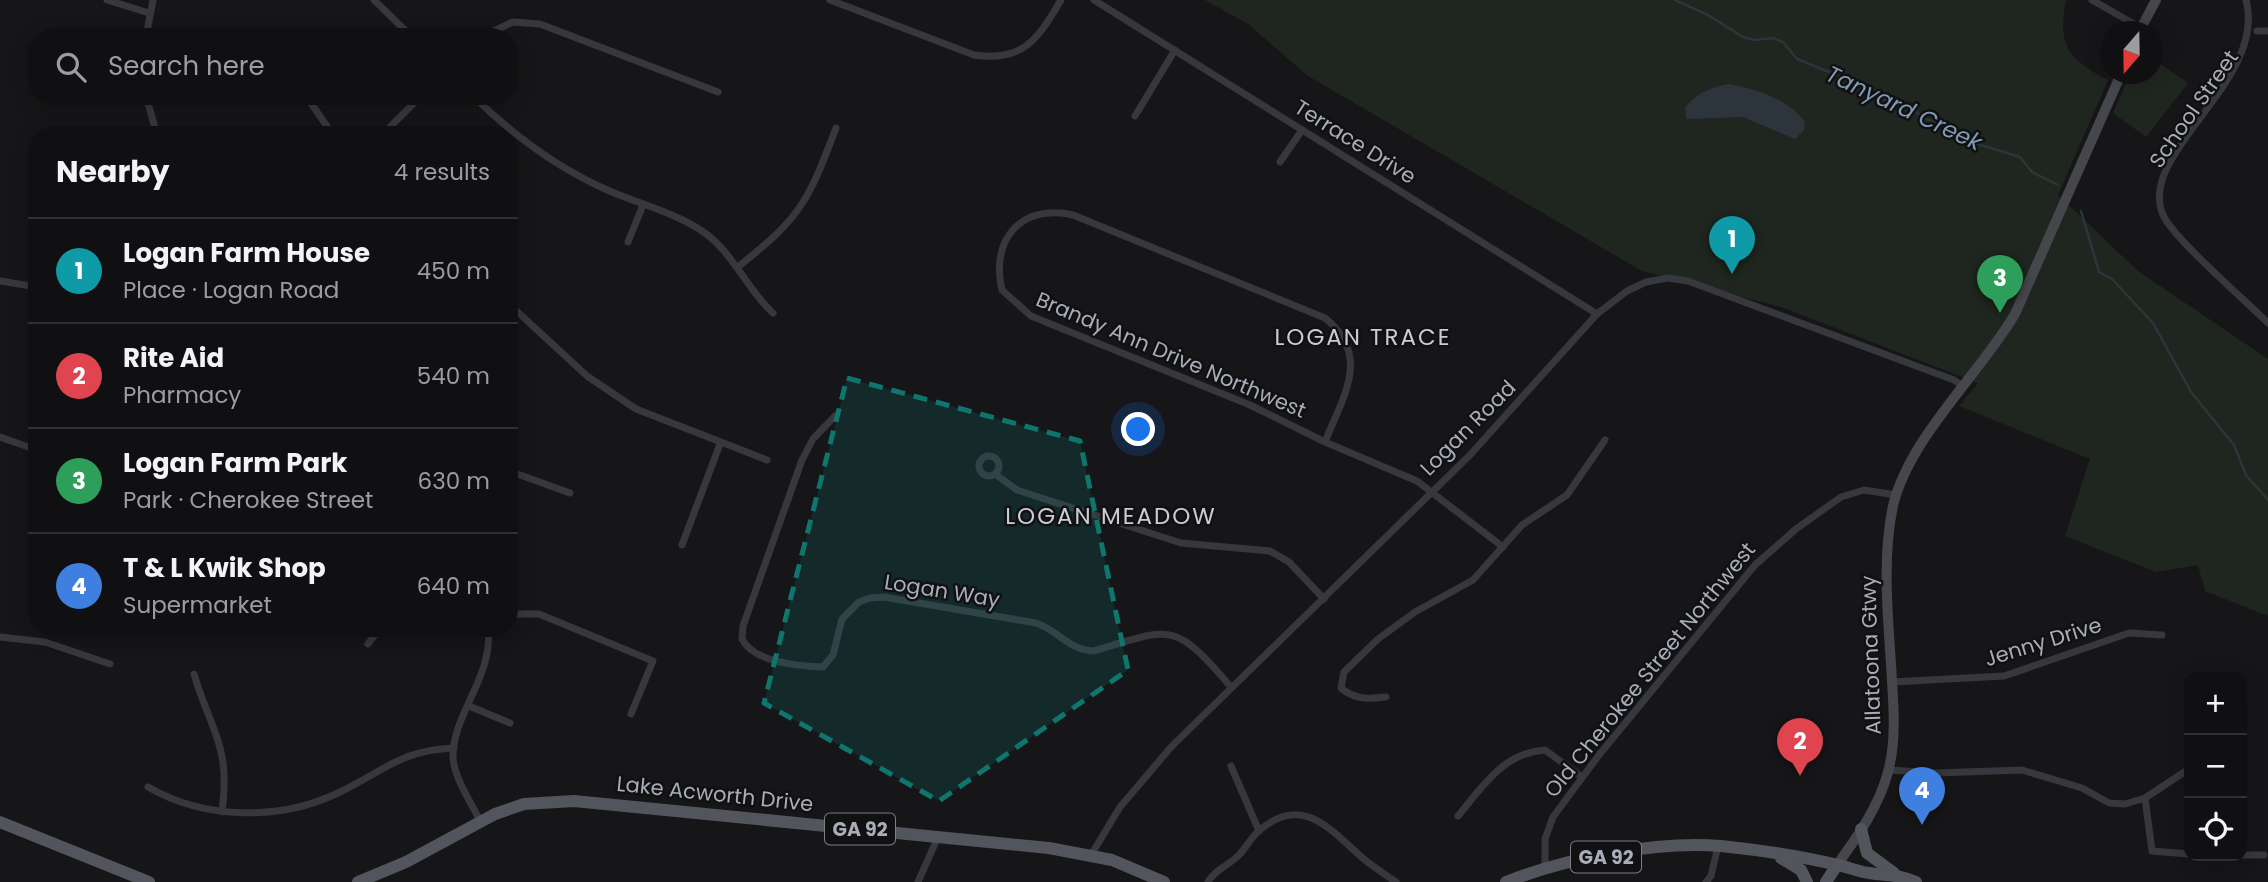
<!DOCTYPE html>
<html lang="en">
<head>
<meta charset="utf-8">
<style>
  body { margin:0; font-family:Poppins,sans-serif; background:#1e1e20; color:#f1f3f6 }
  .controls { position:absolute; right:21px; bottom:21px; display:grid; overflow:hidden; border-radius:14px; box-shadow:0 4px 18px #0003 }
  .controls button { width:63px; height:63px; display:grid; place-items:center; padding:0; border:0; border-bottom:2px solid #303032; background:#101012; color:#f1f3f6; font:35px sans-serif }
  .compass { position:absolute; left:2100px; top:21px; width:63px; height:63px; border-radius:50%; background:#101012; box-shadow:0 4px 18px #0003; rotate:200deg }
  .you { position:absolute; left:1139px; top:430px; width:24px; height:24px; margin:-18px; border:5px solid #fff; border-radius:50%; background:#1a73e8; box-shadow:0 0 0 10px #1a73e833 }
  .badge { display:grid; place-items:center; width:46px; height:46px; border-radius:50%; background:#f2b134; color:#fff; font-size:23px; font-weight:700 }
  .pin { position:absolute; translate:-50% -58px; filter:drop-shadow(0 2px 4px #0008) }
  .pin::after { content:''; position:absolute; top:37px; width:24px; height:21px; background:inherit; clip-path:polygon(0 0,100% 0,50% 100%) }
  .list { margin:0; padding:0; list-style:none }
  h2 { display:flex; justify-content:space-between; align-items:center; height:91px; margin:0; padding:0 28px; font-size:30px }
  h2 small { font-size:23px; font-weight:400; color:#9c9d9f }
  .list li { display:grid; grid-template-columns:46px 1fr auto; gap:21px; align-items:center; box-sizing:border-box; height:105px; padding:0 28px; border-top:2px solid #303032 }
  .list b { display:block; font-size:26px; white-space:nowrap }
  .list p { margin:0; font-size:23px; white-space:nowrap; color:#9c9d9f }
  .list em { font-size:23px; font-style:normal; color:#9c9d9f }
  .icon { flex:none; width:38px; height:38px; fill:none; stroke:currentColor; stroke-width:2; stroke-linecap:round; stroke-linejoin:round }
  .map { position:relative; flex:none; width:2268px; height:882px; overflow:hidden }
  .search { position:absolute; background:#101012; box-shadow:0 4px 18px #0003; left:28px; top:28px; width:490px; height:77px; display:flex; align-items:center; gap:18px; box-sizing:border-box; padding:0 24px; border-radius:28px; color:#9c9d9f; font-size:26px }
  .panel { position:absolute; background:#101012; box-shadow:0 4px 18px #0003; left:28px; top:126px; width:490px; height:511px; border-radius:28px }
  .map>svg:first-child { display:block }
</style>
</head>
<body>
<div class="map">
<svg width="2268" height="882" viewBox="0 0 2268 882">
  <rect width="100%" height="100%" fill="#161618"/>
  <!-- green -->
  <g fill="#1e261f">
    <path d="M1205,0H2066C2057,47 2069,59 2108,80L2058,195L2138,271L2268,359V616L2205,591L2198,565L2156,572L2065,536L2090,459L1959,406L1978,383L1781,307L1642,271L1308,76L1248,24Z"/>
    <path d="M2153,59L2188,83L2146,137L2113,113L2130,74H2152Z"/>
  </g>
  <!-- water -->
  <path fill="#2c353c" d="M1728,84C1756,89 1787,98 1805,122L1804,130L1795,139L1743,117L1686,119L1685,108C1696,93 1710,88 1728,84Z"/>
  <g fill="none" stroke-linecap="round" stroke-linejoin="round">
    <!-- stream -->
    <g stroke="#2c353c" stroke-width="2.5">
      <path d="M1675,0L1708,15L1743,37L1754,40L1773,38L1783,42L1797,59L1856,83L1883,99L1910,107L1925,119L1947,124L1956,135L1971,142L2020,157L2032,172L2058,185"/>
      <path d="M2081,211L2099,272L2112,279L2153,323L2191,392L2234,445L2246,475L2268,500"/>
    </g>
    <!-- street -->
    <g stroke="#37383d" stroke-width="7">
      <path d="M107,0L149,13"/>
      <path d="M374,0L412,37"/>
      <path d="M830,0L974,55C1024,62 1038,39 1061,0"/>
      <path d="M1094,0L1597,314"/>
      <path d="M2092,0L2141,28"/>
      <path d="M2246,0C2268,82 2136,152 2163,215C2174,239 2246,301 2268,323"/>
      <path d="M2257,31H2268"/>
      <path d="M146,37L153,0"/>
      <path d="M481,37L513,22L540,24L718,92"/>
      <path d="M146,96L157,135"/>
      <path d="M306,96L333,135"/>
      <path d="M473,96C513,135 554,166 605,189C636,203 670,211 699,229C733,250 745,288 773,313"/>
      <path d="M1135,116L1175,50"/>
      <path d="M382,135L421,96"/>
      <path d="M1280,162L1302,130"/>
      <path d="M628,242L643,205"/>
      <path d="M739,266C801,217 808,202 836,128"/>
      <path d="M0,281L37,287"/>
      <path d="M509,304L587,376L636,409L767,460"/>
      <path d="M835,416L813,439L802,460L743,626L742,639C754,663 800,666 823,667L833,655L842,619L859,602L870,598L884,597L1036,623C1060,631 1066,649 1094,651C1173,627 1174,621 1231,687"/>
      <path d="M0,437L37,450"/>
      <path d="M1325,442C1343,396 1372,356 1325,318L1073,215C1021,203 990,240 1002,290L1031,316L1250,405L1325,442L1417,481L1503,547"/>
      <circle cx="989" cy="466" r="10"/>
      <path d="M509,471L570,493"/>
      <path d="M995,474L1017,490L1181,543L1270,551L1289,562L1324,599"/>
      <path d="M682,545L720,444"/>
      <path d="M509,614H539L653,661L631,714"/>
      <path d="M0,637L45,642L110,664"/>
      <path d="M368,644L380,628"/>
      <path d="M194,674C211,732 231,745 222,812"/>
      <path d="M1892,682L2004,676L2129,633L2162,635"/>
      <path d="M1386,697C1369,699 1355,700 1341,688L1344,672L1378,639L1415,612L1473,580L1522,525L1567,495L1605,440"/>
      <path d="M469,706L510,723"/>
      <path d="M1231,766L1259,831"/>
      <path d="M1889,770L1936,773L2022,770L2082,788L2109,803L2125,804L2145,798L2189,769"/>
      <path d="M148,787C205,820 281,821 340,792C385,770 402,750 454,748"/>
      <path d="M2145,798L2152,851L2189,854"/>
      <path d="M1458,816C1483,786 1503,753 1545,750L1582,777"/>
      <path d="M480,821C471,802 454,778 453,757C452,715 494,676 488,628"/>
      <path d="M1091,855L1120,807L1172,746L1470,455L1597,314L1627,291L1646,282L1668,278L1688,281L1954,380L1964,387"/>
      <path d="M2242,855H2264"/>
      <path d="M1545,869V839L1553,817L1599,755L1755,565L1796,529L1841,497L1864,490L1896,495"/>
      <path d="M918,882L938,837"/>
      <path d="M1208,882C1215,869 1230,865 1240,854C1247,846 1252,836 1261,829C1305,793 1333,833 1365,860C1375,868 1386,875 1396,882"/>
      <path d="M1706,882L1711,876L1718,846"/>
    </g>
    <!-- secondary -->
    <g stroke="#45474d" stroke-width="10">
      <path d="M2139,32L2156,0"/>
      <path d="M1837,865C1858,836 1879,806 1888,772C1896,742 1894,712 1892,681C1889,625 1881,562 1893,506C1909,438 1979,375 2015,314L2121,74"/>
    </g>
    <!-- primary -->
    <g stroke="#53555c" stroke-width="12">
      <path d="M0,822L149,882"/>
      <path d="M1861,829L1867,853L1894,873"/>
      <path d="M1781,858L1801,870L1807,882"/>
      <path d="M358,882L406,862L495,814L524,804L574,801L1049,848L1112,860L1164,882"/>
      <path d="M1506,882C1566,858 1657,841 1721,846C1760,850 1800,856 1838,865C1848,867 1859,872 1869,873C1888,876 1897,874 1916,882"/>
      <path d="M1826,882L1837,865"/>
    </g>
  </g>
  <!-- marked area -->
  <path fill="#0f766e" fill-opacity="0.2" stroke="#0f766e" stroke-width="5" stroke-dasharray="14 9" stroke-linejoin="round" d="M847,378L1080,441L1128,670L939,801L764,703Z"/>
  <g text-anchor="middle" stroke-width="5" stroke-linejoin="round" paint-order="stroke">
    <!-- shield labels -->
    <g fill="#111113" stroke="#7b7e86" stroke-width="2">
      <rect x="825" y="813.5" width="70" height="31" rx="5"/>
      <rect x="1571" y="841.5" width="70" height="31" rx="5"/>
    </g>
    <g font-size="19" font-weight="bold" fill="#a8adb8">
      <text x="860" y="836">GA 92</text>
      <text x="1606" y="864">GA 92</text>
    </g>
    <!-- street labels -->
    <g font-size="21" fill="#a8adb8" stroke="#111113">
      <text transform="translate(2194 109) rotate(-55)" y="7">School Street</text>
      <text transform="translate(1355 142) rotate(32)" y="7">Terrace Drive</text>
      <text transform="translate(1171 355) rotate(23)" y="7">Brandy Ann Drive Northwest</text>
      <text transform="translate(1468 428) rotate(-45)" y="7">Logan Road</text>
      <text transform="translate(942 591) rotate(9)" y="7">Logan Way</text>
      <text transform="translate(2043 642) rotate(-17)" y="7">Jenny Drive</text>
      <text transform="translate(1871 655) rotate(-92)" y="7">Allatoona Gtwy</text>
      <text transform="translate(1650 670) rotate(-51)" y="7">Old Cherokee Street Northwest</text>
      <text transform="translate(715 794) rotate(6)" y="7">Lake Acworth Drive</text>
    </g>
    <!-- water labels -->
    <g font-size="23" font-style="italic" fill="#7f9bb3" stroke="#111113">
      <text transform="translate(1904 108) rotate(25)" y="8">Tanyard Creek</text>
    </g>
    <!-- neighbourhood labels -->
    <g font-size="23" letter-spacing="2" fill="#c9ccd4" stroke="#111113">
      <text x="1363" y="345">LOGAN TRACE</text>
      <text x="1111" y="524">LOGAN MEADOW</text>
    </g>
  </g>
</svg>
<div class="controls">
<button>+</button>
<button>−</button>
<button><svg class="icon" aria-label="locate" viewBox="0 0 24 24"><circle cx="12" cy="12" r="6"/><path d="M12 2v4M12 18v4M2 12h4M18 12h4"/></svg></button>
</div>
<svg class="compass" viewBox="-18 -18 36 36"><path d="M0-13l5 13h-10z" fill="#e53935"/><path d="M0 13l5-13h-10z" fill="#9c9d9f"/></svg>
<div class="you"></div>
<div class="pin badge" style="left:1732px;top:274px;background:#0f9aa8">1</div>
<div class="pin badge" style="left:1800px;top:776px;background:#e0444e">2</div>
<div class="pin badge" style="left:2000px;top:313px;background:#2e9e5b">3</div>
<div class="pin badge" style="left:1922px;top:825px;background:#3f7fe0">4</div>
<div class="search"><svg class="icon" aria-label="search" viewBox="0 0 24 24"><circle cx="10" cy="10" r="6"/><path d="M15 15l6 6"/></svg>Search here</div>
<section class="panel">
<h2>Nearby<small>4 results</small></h2>
<ul class="list">
<li><span class="badge" style="background:#0f9aa8">1</span><div><b>Logan Farm House</b><p>Place · Logan Road</p></div><em>450 m</em></li>
<li><span class="badge" style="background:#e0444e">2</span><div><b>Rite Aid</b><p>Pharmacy</p></div><em>540 m</em></li>
<li><span class="badge" style="background:#2e9e5b">3</span><div><b>Logan Farm Park</b><p>Park · Cherokee Street</p></div><em>630 m</em></li>
<li><span class="badge" style="background:#3f7fe0">4</span><div><b>T &amp; L Kwik Shop</b><p>Supermarket</p></div><em>640 m</em></li>
</ul>
</section>
</div>
</body>
</html>
